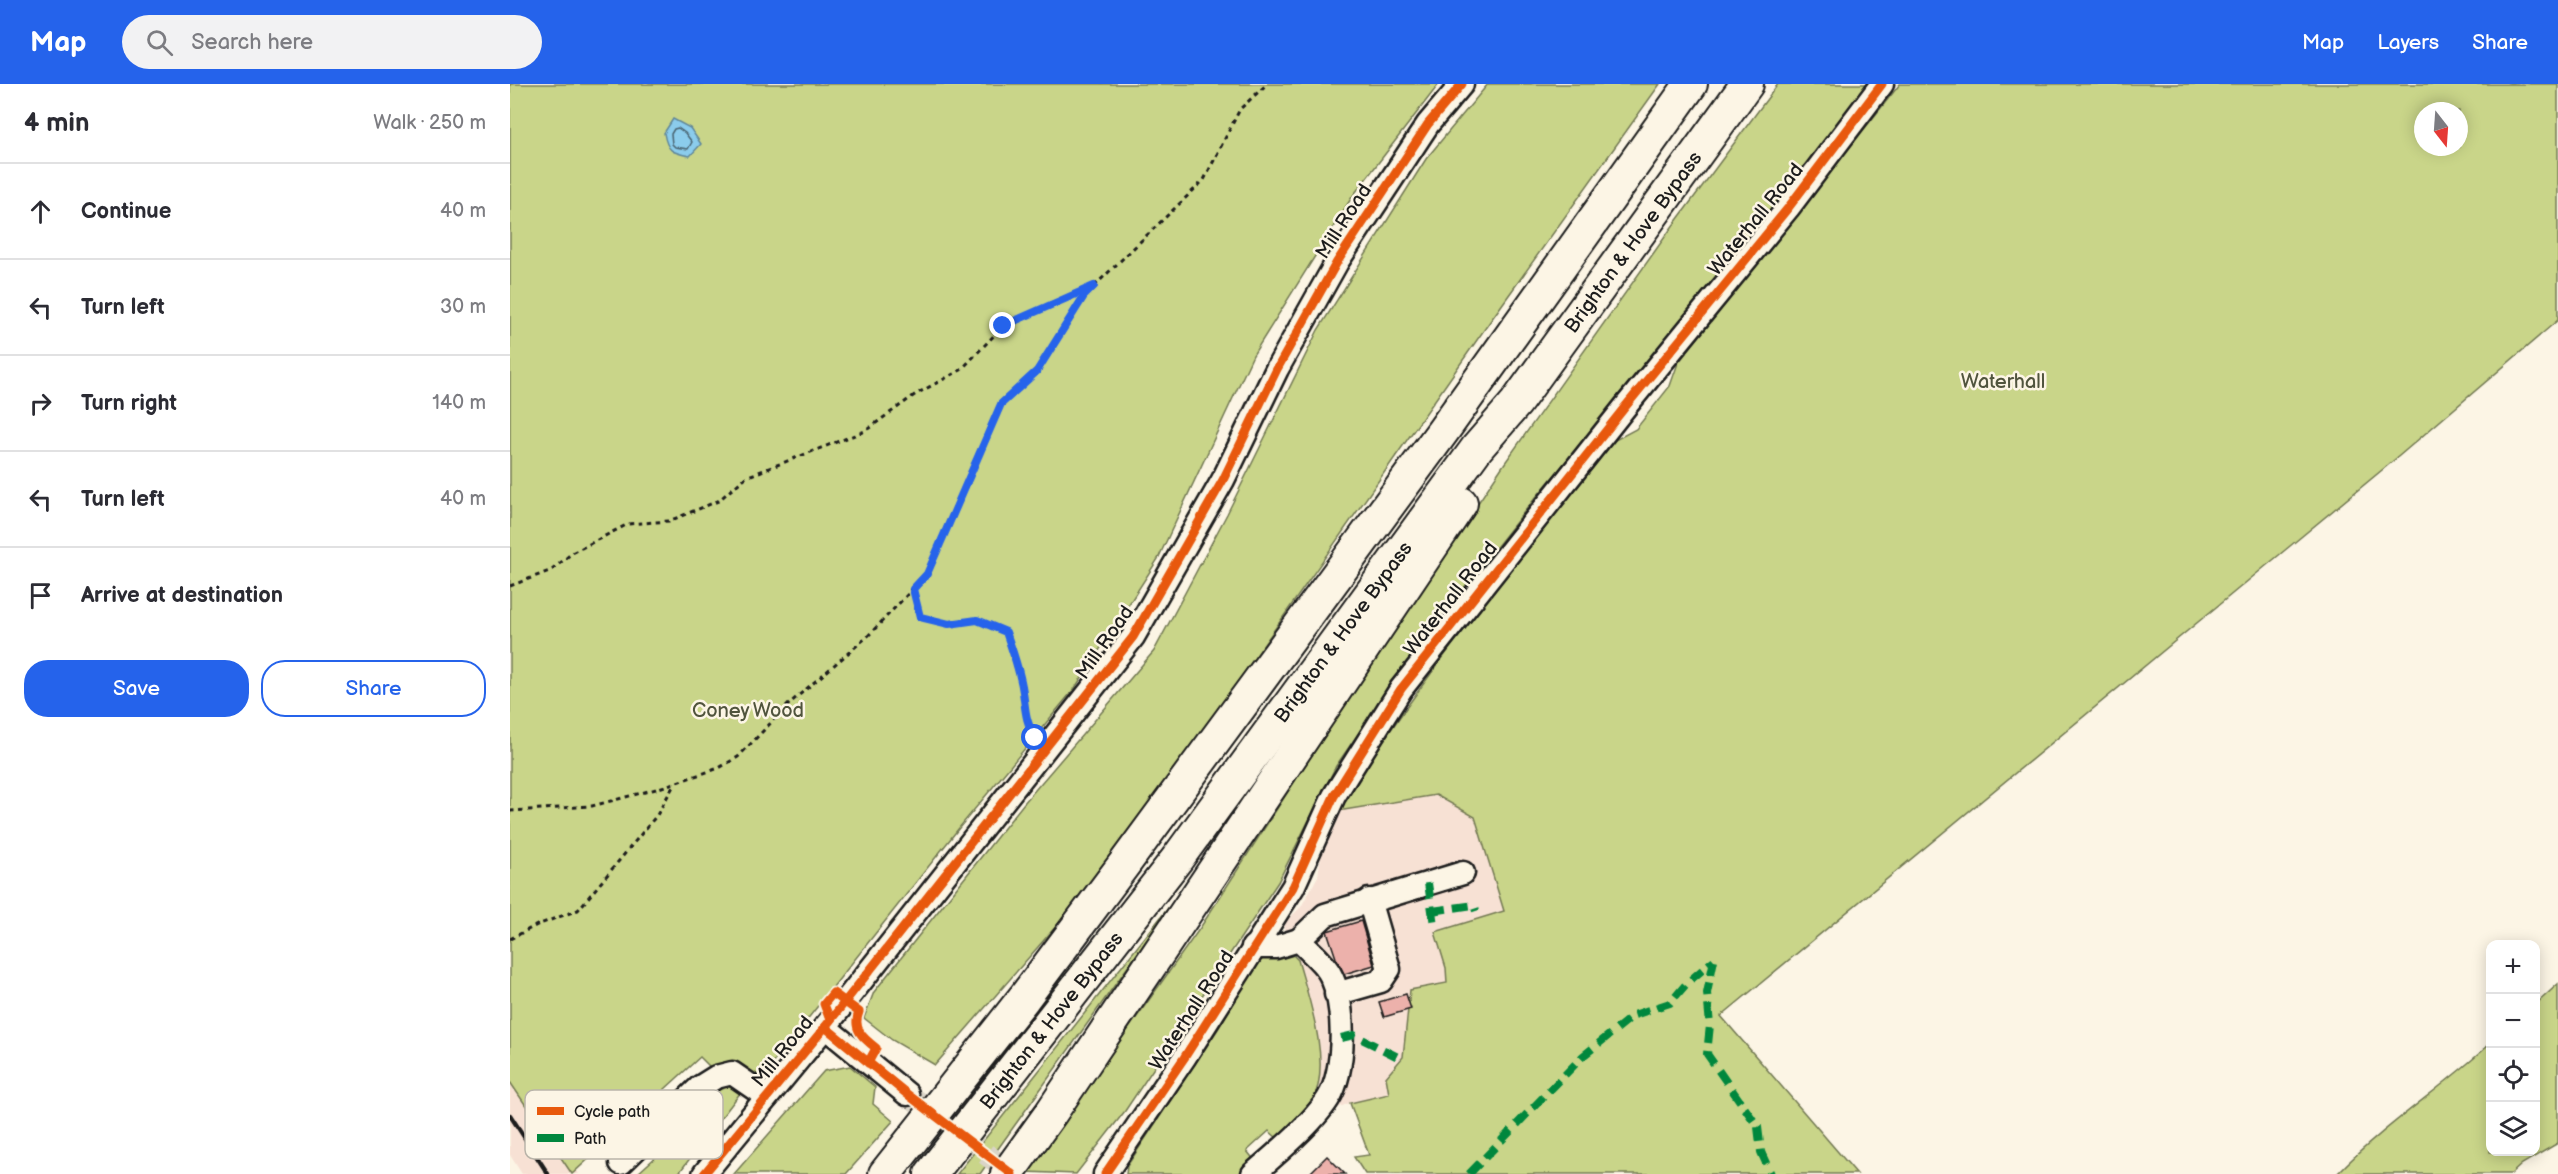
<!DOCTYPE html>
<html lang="en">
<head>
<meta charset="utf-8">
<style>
  body { margin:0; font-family:"Balsamiq Sans",sans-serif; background:#f2f2f3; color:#2b2b33 }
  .controls { position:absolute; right:18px; bottom:18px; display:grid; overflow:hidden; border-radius:12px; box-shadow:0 3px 15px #0003 }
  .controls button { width:54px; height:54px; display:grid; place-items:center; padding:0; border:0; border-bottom:2px solid #e1e1e2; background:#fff; color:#2b2b33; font:30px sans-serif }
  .compass { position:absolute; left:1904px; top:18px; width:54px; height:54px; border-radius:50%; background:#fff; box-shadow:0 3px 15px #0003; rotate:163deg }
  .stop { position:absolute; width:18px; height:18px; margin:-14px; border:4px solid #2563eb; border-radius:50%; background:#fff }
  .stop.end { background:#2563eb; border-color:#fff; box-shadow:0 2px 6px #0008 }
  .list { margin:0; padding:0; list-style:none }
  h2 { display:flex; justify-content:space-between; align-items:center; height:78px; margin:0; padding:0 24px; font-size:26px }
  h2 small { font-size:20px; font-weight:400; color:#7c7c81 }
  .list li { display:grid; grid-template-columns:39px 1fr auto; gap:18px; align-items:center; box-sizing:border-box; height:96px; padding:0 24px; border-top:2px solid #e1e1e2 }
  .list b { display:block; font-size:22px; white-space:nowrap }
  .list em { font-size:20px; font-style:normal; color:#7c7c81 }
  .actions { display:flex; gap:12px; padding:18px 24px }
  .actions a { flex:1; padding:14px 0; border:2px solid #2563eb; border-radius:24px; text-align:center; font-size:21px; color:#2563eb }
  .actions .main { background:#2563eb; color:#fff }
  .icon { flex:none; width:33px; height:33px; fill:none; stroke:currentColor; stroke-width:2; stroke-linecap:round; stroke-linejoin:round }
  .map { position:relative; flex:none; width:2048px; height:1090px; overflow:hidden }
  header { display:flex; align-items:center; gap:36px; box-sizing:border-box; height:84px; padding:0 30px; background:#2563eb; color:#fff }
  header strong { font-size:28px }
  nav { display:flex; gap:33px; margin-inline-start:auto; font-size:21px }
  .search { width:420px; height:54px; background:#f2f2f3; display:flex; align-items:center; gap:15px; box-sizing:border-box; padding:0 21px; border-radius:33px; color:#7c7c81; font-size:22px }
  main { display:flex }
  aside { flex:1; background:#fff }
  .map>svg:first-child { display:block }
</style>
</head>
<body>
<header>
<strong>Map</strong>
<div class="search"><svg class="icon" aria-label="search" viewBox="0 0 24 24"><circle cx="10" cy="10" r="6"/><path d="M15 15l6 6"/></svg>Search here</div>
<nav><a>Map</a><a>Layers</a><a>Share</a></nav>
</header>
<main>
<aside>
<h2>4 min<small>Walk · 250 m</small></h2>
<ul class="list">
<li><svg class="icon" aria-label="ahead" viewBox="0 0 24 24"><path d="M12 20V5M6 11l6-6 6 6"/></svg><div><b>Continue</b></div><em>40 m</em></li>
<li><svg class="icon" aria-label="left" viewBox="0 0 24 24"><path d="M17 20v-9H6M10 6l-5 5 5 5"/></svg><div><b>Turn left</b></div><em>30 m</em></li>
<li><svg class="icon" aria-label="right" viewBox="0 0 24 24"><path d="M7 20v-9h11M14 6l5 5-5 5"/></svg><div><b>Turn right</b></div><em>140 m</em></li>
<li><svg class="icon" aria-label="left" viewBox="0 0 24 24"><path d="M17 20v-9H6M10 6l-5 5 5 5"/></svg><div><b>Turn left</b></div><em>40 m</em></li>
<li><svg class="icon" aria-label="arrive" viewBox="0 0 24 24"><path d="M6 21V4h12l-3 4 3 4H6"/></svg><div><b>Arrive at destination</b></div></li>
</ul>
<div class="actions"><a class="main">Save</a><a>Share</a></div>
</aside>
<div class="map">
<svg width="2048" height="1090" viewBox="0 0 2048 1090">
  <rect width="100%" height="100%" fill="#fcf5e5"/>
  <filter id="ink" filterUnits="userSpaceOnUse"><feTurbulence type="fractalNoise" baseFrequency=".0167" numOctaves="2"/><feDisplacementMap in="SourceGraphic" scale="12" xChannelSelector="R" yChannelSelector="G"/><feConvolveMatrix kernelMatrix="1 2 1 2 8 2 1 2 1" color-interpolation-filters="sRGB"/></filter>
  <g filter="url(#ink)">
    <!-- built -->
    <g fill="#f7e1d4">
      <path d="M926,711L965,733L994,827L925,848L936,884L937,899L900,906L893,973L876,993L879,1010L840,1019L827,1024L812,1037L797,1023L803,1015L788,876L773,840L791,823L808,792L814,752L828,727Z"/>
      <path d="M0,967L75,1079L66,1085L69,1090H12L0,1071Z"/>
    </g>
    <!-- green -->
    <g fill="#c9d589" stroke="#727852" stroke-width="1.5" fill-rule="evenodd">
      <path d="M0,0H929L842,113L743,271L648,475L565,604L449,744L250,995L205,988L190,973L62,1090L0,998Z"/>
      <path d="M978,0H1150L981,236L729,596L562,824L425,981L382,956L354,934L364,908L514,719L644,567L717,430L808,246L916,75Z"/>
      <path d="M1268,0H1358L1202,202L1022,418L915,553L826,682L768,798L615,1027L566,1090L517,1088L690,844L852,593L992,383L1162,143Z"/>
      <path d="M1390,0H2048V236L1889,372L1211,932L1347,1090H855L844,1073L859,1071L840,1019L879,1010L876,993L893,973L900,906L937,899L936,884L925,848L994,827L965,733L926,711L828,727C908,595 1009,477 1105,356L1126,345L1160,302L1168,279ZM1913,27H1949V63H1913Z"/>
      <path d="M674,804L470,1090H447Z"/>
      <path d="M782,870L788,876C798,912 823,982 802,1017C794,1031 778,1043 767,1054L759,1047L737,1067L745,1077L730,1090H616L617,1082L708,945L748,878L756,873Z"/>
      <path d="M2048,900V1059L2012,1080L2001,1090H1827C1873,1042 1931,1005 1980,960V1068H2026V920Z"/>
      <path d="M340,982L365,1003L363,1020L383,1037L336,1090H224L314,987Z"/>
      <path d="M225,1000L231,1008L168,1090H127L178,1044L205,1005Z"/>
    </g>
    <!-- water -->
    <path fill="#8bccec" stroke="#5f8699" stroke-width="1.5" d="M163,35L180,44L191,60L180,72C162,69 157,67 154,49Z"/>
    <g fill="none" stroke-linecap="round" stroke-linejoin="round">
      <!-- shore -->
      <path stroke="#48626f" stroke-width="1.5" d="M168,44L175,49L182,58L178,65L165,63L162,60L161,50L164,45Z"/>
    </g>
    <!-- building -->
    <g fill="#ecb1ab" stroke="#1c1c1c" stroke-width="1.5">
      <path d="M851,837L864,881L834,890L826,874L817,847Z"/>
      <path d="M896,910L901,925L874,933L869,918Z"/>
      <path d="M817,1072L835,1090H799Z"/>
    </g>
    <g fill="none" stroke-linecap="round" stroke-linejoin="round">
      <!-- minor-tunnel -->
      <path stroke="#dad4c7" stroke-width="22" stroke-dasharray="22 11" stroke-linecap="butt" d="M397,1010L502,1090"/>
      <!-- minor casing -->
      <g stroke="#1c1c1c" stroke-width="27">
        <g id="minor">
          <path d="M789,856L815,831L953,789"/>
          <path d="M743,863H766L789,856C798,866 814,878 820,890C836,919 836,987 818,1015C803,1039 765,1071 743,1090"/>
          <path d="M826,910L871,897L879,885L859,816"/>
          <path d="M315,943L397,1010"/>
          <path d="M111,1079L190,1003L206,993L222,989L257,1013"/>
          <path d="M194,1090L315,943L623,553L713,396L767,285L827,178L918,40L952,0"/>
          <path d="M595,1090L674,974L783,803L824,712L891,605L1115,323L1278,124L1372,0"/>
        </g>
      </g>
      <!-- highway casing -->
      <g stroke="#1c1c1c" stroke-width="36">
        <g id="highway">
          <path d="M375,1090L514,914L615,779L933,347L1181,0"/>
          <path id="s1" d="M421,1090L667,775L967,364L1006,319L1237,0"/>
          <path d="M497,1090L541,1029L951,419"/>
        </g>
      </g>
      <!-- path -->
      <g stroke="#1c1c1c" stroke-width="3" stroke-dasharray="4.5 4.5" stroke-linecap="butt">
        <path d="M0,502L42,486L62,469L118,440L159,437L208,417L236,393L355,347L406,310L451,286L493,242L582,203"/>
        <path d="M403,505L410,533L439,540L467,536L496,548C503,567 509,587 513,607C515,622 514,634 522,648"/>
        <path d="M0,727L82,722L146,705L209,684L228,673L280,619L358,552L417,490L491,320L527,287L574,212L694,96L730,25L757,0"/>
        <path d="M0,855L27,841L68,826L147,731L165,699"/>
      </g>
      <!-- minor -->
      <use href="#minor" stroke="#fcf5e5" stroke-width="22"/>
      <!-- highway -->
      <use href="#highway" stroke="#fcf5e5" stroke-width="32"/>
      <!-- rail -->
      <path stroke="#1c1c1c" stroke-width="4.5" d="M0,1031L38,1090"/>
      <!-- quiet -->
      <g stroke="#00873e" stroke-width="8" stroke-dasharray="15 8" stroke-linecap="butt">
        <path d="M918,799L924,841"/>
        <path d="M922,827L964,821L966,827"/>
        <path d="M1204,876L1197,909L1200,941L1197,970L1248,1043L1251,1068L1261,1090"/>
        <path d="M831,954L844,951L888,973"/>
        <path d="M959,1090L1073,972L1124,931L1160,919L1177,899L1204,876"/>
      </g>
      <!-- cycleway casing -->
      <g stroke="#fcf5e5" stroke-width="13">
        <g id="cycleway">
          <path d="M320,936L314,920L323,909L349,928C342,945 353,954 366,964L358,979"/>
          <path d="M315,943L397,1010L502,1090"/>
          <path d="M194,1090L315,943L623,553L713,396L767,285L827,178L918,40L952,0"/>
          <path d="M595,1090L674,974L783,803L824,712L891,605L1115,323L1278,124L1372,0"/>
        </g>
      </g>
      <!-- cycleway -->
      <use href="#cycleway" stroke="#e8590c" stroke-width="9"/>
    </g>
  </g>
  <g fill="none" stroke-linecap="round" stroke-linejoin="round" filter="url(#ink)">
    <!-- route -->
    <path stroke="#2563eb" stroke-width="8" d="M493,242L584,202L574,212L527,287L491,320L417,490L403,505L410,533L439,540L467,536L496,548C503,568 510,587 513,608C516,629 515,635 525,654"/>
  </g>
  <g text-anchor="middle" stroke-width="5" stroke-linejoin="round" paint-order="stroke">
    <!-- street labels -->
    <g font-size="20" fill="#1c1c1c" stroke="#fcf5e5">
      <text transform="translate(1245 135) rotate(-51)" y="7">Waterhall Road</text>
      <text transform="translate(833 137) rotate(-57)" y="7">Mill Road</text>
      <text dy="7" stroke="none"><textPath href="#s1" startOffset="1167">Brighton &amp; Hove Bypass</textPath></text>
      <text transform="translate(940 514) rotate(-52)" y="7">Waterhall Road</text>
      <text dy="7" stroke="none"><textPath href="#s1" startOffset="681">Brighton &amp; Hove Bypass</textPath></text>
      <text transform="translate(594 558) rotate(-55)" y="7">Mill Road</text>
      <text transform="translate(681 926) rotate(-57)" y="7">Waterhall Road</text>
      <text dy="7" stroke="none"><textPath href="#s1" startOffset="195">Brighton &amp; Hove Bypass</textPath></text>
      <text transform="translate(272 967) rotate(-51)" y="7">Mill Road</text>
    </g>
    <!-- park labels -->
    <g font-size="20" fill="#50543d" stroke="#fcf5e5">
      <text x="1493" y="304">Waterhall</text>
      <text x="238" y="633">Coney Wood</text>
    </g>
  </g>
  <!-- legend -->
  <rect x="15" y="1006" width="198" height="69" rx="9" fill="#fcf5e5" stroke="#b9b4a9" stroke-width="1.5"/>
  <rect x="27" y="1023" width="27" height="8" fill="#e8590c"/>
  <rect x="27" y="1050" width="27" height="8" fill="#00873e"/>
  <g font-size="16" fill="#1c1c1c">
    <text x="64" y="1033">Cycle path</text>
    <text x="64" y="1060">Path</text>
  </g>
</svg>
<div class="controls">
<button>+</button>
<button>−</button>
<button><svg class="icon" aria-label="locate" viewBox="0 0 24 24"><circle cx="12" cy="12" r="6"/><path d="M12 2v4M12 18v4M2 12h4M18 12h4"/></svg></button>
<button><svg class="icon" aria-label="layers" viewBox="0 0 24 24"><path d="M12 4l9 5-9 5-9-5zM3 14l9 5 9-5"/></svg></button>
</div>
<svg class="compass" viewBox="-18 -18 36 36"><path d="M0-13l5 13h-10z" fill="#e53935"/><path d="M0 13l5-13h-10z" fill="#7c7c81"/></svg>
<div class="stop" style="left:525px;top:654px"></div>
<div class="stop end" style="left:493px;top:242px"></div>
</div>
</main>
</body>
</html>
